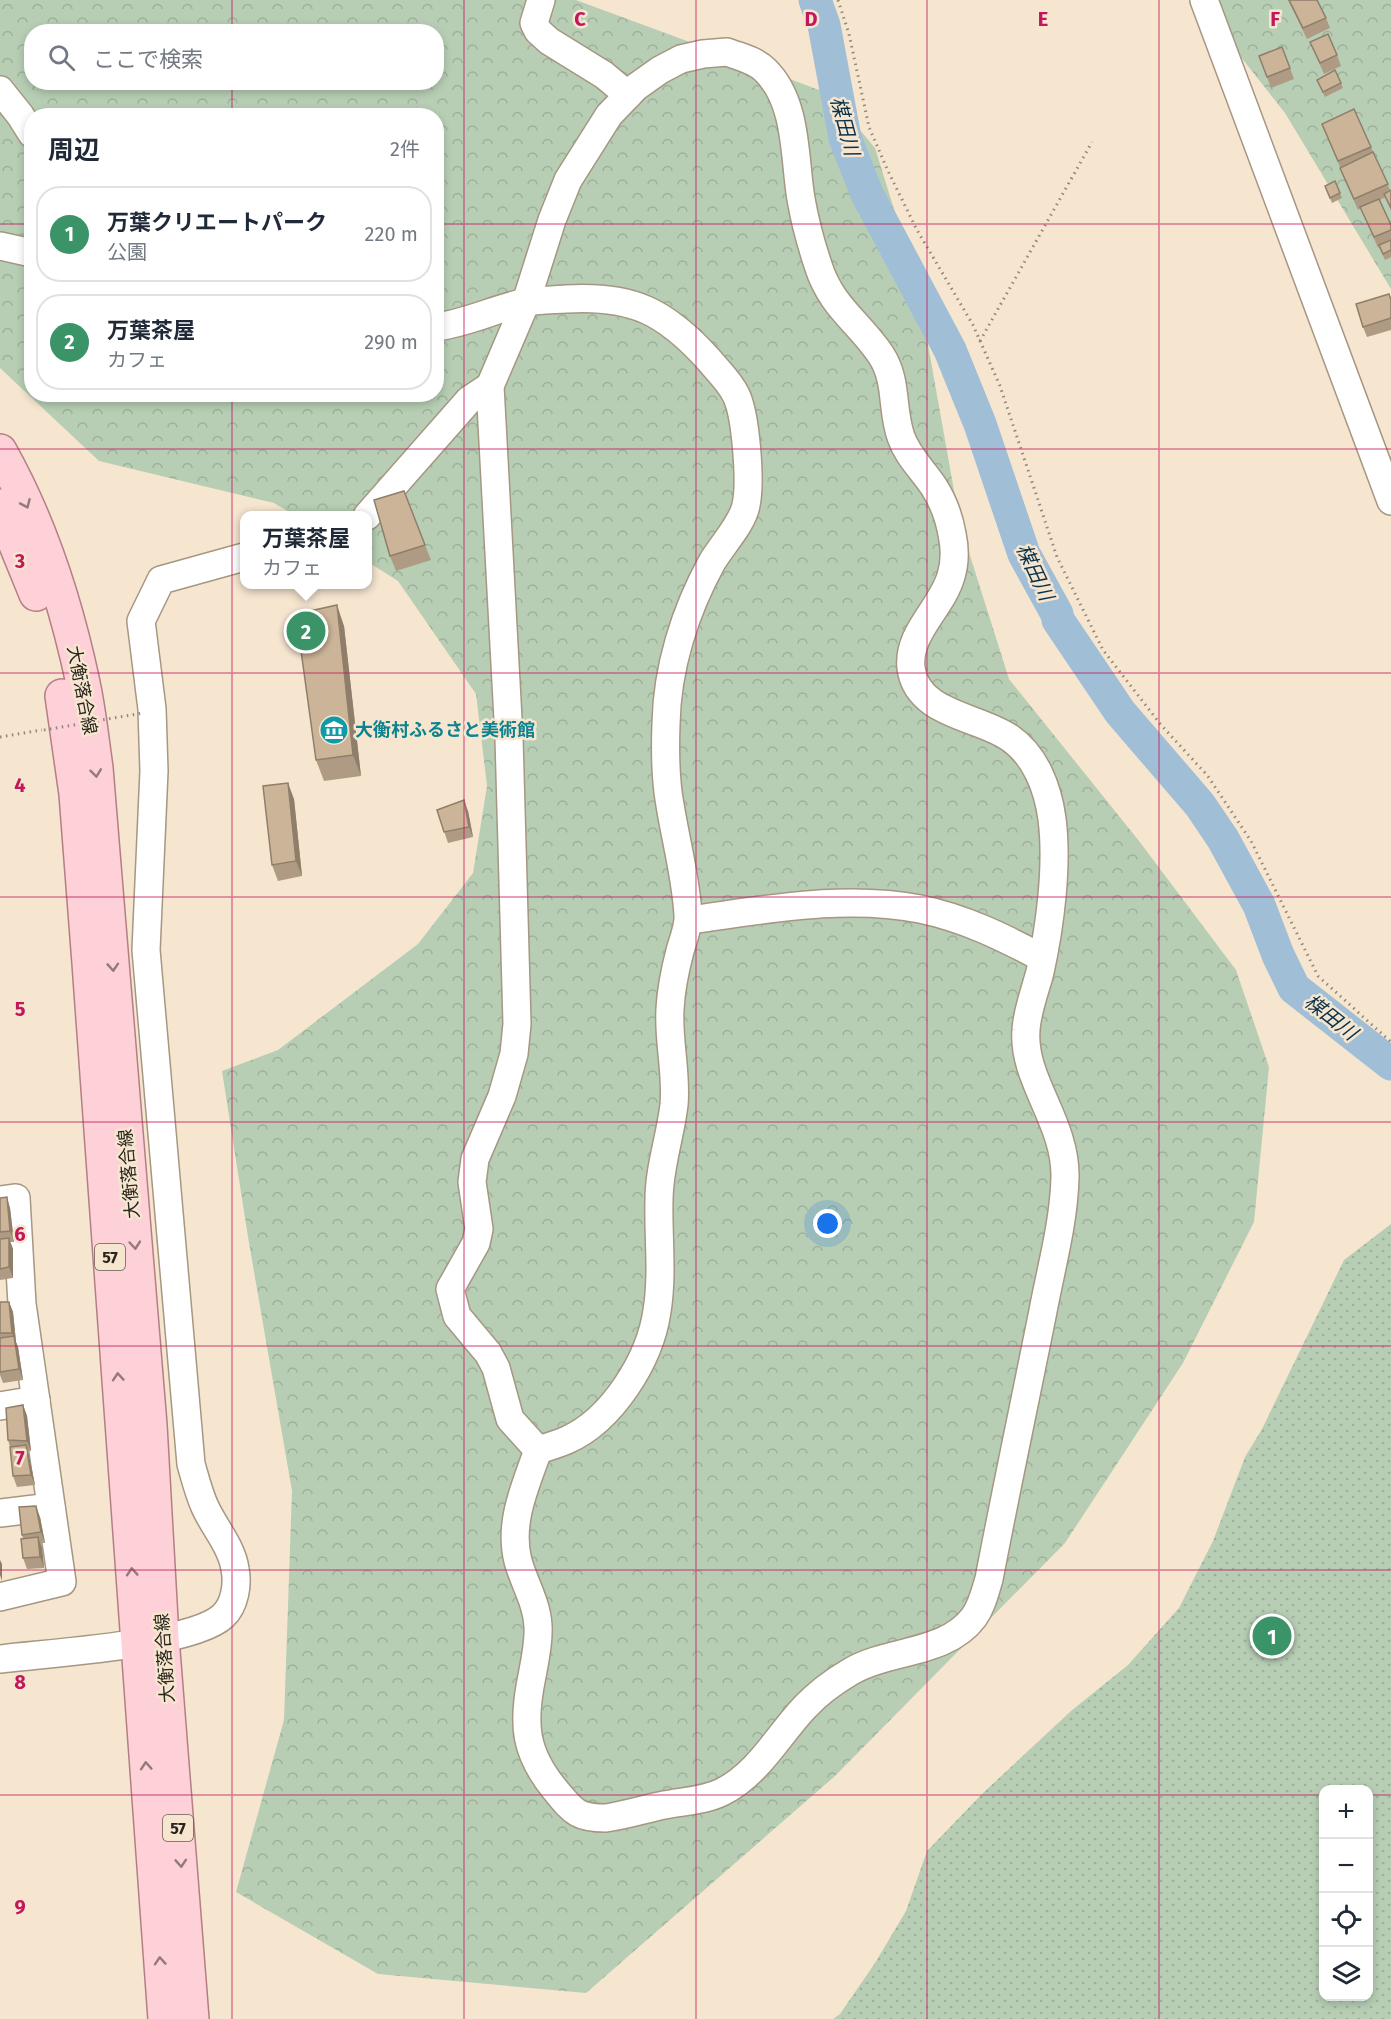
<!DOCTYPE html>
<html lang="ja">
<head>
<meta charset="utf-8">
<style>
  body { margin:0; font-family:"Fira Sans","Noto Sans JP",sans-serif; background:#f6f6f7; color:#1f2937 }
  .controls { position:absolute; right:18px; bottom:18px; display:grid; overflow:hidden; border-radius:12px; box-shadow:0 3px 9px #0003 }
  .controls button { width:54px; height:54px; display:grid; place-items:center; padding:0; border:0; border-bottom:2px solid #e0e1e3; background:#fff; color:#1f2937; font:30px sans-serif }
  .you { position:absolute; left:828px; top:1224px; width:21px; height:21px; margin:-15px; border:4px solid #fff; border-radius:50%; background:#1a73e8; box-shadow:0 0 0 9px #1a73e833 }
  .badge { display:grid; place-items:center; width:39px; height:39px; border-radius:50%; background:#3b9368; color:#fff; font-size:20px; font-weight:700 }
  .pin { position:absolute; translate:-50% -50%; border:3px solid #fff; box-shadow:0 2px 6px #0006 }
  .popup { position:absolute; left:240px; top:511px; width:132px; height:78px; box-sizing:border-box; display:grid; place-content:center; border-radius:12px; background:#fff; filter:drop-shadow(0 2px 4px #0005); font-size:20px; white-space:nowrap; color:#747a83 }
  .popup b { font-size:22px; color:#1f2937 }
  .popup::after { content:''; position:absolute; left:50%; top:100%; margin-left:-12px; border:12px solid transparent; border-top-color:#fff }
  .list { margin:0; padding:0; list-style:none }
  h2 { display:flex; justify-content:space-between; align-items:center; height:78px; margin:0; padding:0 24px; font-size:26px }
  h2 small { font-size:20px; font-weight:400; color:#747a83 }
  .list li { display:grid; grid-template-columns:39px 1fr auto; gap:18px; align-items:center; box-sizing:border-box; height:96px; margin:0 12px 12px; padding:0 12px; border:2px solid #e0e1e3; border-radius:24px }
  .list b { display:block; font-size:22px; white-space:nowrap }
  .list p { margin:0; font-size:20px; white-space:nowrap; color:#747a83 }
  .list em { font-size:20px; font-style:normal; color:#747a83 }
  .icon { flex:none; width:33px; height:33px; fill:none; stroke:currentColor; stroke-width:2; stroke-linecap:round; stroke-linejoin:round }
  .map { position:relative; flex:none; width:1391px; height:2019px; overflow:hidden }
  .search { position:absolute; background:#fff; box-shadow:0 3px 9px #0003; left:24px; top:24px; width:420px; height:66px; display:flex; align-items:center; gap:15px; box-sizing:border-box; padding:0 21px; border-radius:24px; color:#747a83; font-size:22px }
  .panel { position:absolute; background:#fff; box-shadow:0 3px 9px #0003; left:24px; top:108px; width:420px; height:294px; border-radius:24px }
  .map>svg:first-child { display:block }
</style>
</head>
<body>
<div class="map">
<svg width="1391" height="2019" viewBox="0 0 1391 2019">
  <defs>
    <pattern id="forest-crowns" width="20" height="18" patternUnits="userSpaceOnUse" patternTransform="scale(1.5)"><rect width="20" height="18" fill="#b7ceb4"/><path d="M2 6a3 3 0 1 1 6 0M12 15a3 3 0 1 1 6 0" fill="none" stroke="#9db19a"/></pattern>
    <pattern id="park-dots" width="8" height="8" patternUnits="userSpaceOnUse" patternTransform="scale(1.5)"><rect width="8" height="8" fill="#b7ceb4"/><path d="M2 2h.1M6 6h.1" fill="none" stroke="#9db19a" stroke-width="1.8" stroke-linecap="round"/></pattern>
  </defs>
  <rect width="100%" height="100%" fill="#f6e6d0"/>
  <!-- forest -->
  <g fill="url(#forest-crowns)" fill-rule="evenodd">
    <path d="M0,0H576L830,94L875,148L917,283L960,524L1009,679L1139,841L1236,970L1269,1067L1254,1222L1183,1363L1065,1543L835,1776L586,1993L378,1974L236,1892L284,1720L292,1491L248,1237L222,1071L278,1050L418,944L473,873L487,786L476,694L398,581L368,562V516L294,515L274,503L99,461L0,368ZM32,32H436V82H32ZM32,116H436V394H32Z"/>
    <path d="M1196,0H1391V289L1285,113Z"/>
  </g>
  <!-- park -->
  <path fill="url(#park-dots)" fill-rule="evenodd" d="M1391,1224V2019H833L840,2014L875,1963L906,1911L927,1851L983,1793L1071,1711L1128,1665L1179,1608L1213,1541L1245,1457L1262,1429L1344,1260ZM1324,1790H1368V1996H1324Z"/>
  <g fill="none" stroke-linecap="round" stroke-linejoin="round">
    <!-- river -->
    <path stroke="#a0bed6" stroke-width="33" d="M815,0L824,25L845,138L867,194L950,350L980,424L1024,554L1057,614L1058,620L1120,712L1200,805L1223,839L1259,905L1278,955L1294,988L1391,1064"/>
    <!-- minor casing -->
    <g stroke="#a59782" stroke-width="30">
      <g id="minor">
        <path d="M541,0L534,23L538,31L549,41L604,75L628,95"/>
        <path d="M1204,0L1391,501"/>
        <path d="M727,52C740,57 755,60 765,70C798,102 794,158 801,199C805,222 811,244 818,265C831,307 859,322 881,355C898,381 891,409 901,437C908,457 923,470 934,487C943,501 949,517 952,534C955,548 955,563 951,576C942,608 907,633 911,668C917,715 979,716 1010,738C1036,756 1048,789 1052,819C1058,866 1050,926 1040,972C1035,991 1027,1011 1026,1030C1022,1079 1066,1122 1065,1177C1064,1222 1051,1268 1043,1311C1025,1401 1006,1490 989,1579C985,1592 982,1606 974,1617C946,1655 888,1649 850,1672C833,1682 818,1693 804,1708C777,1737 758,1774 722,1792C704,1801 683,1801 664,1805C645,1809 626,1815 606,1818C579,1818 574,1813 557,1792C524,1753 522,1724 532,1676C535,1660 539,1643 538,1626C537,1603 524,1583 518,1561C508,1522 526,1485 538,1450L510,1419L496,1368L488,1353L457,1316L450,1289L476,1243L479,1229L472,1182L475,1159L502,1096L514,1054L517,1024L509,738L490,386L526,302L552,220L568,180L609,115L636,87L660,70L681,59L703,54Z"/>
        <path d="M0,90L20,115L32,134"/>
        <path d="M0,246L32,253"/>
        <path d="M436,327C467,323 492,310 522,303C536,300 551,300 566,299C632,295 665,311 709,360C718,371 730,382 736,395C746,415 751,483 746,505C743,523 722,545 712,562C685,611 667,668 666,724C665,751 665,778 670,805C676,842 686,878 688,915C689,926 683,940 680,951C675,970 671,989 670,1009C668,1041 677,1073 674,1105C670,1138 659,1168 659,1200C658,1237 663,1274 657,1311C650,1360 612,1420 567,1440C558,1444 548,1447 538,1450"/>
        <path d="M367,516L469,400L490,386"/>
        <path d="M689,920C765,910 844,894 920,909C964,918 1003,937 1042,958"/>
        <path d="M0,1200L16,1198L22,1304L62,1582L0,1597"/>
        <path d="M0,1406L36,1400"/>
        <path d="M0,1513L51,1507"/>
        <path d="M0,1659C47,1653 192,1645 223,1616C235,1605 238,1584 235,1569C232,1547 214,1527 205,1507C199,1494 195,1478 191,1464L146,950L154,771L152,709L141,621L161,580L244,557"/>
      </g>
    </g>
    <!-- major casing -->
    <g stroke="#b37f85" stroke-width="36">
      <g id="major">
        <path d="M0,451C40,522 66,603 83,683C89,711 92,740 96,768L150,1425L162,1638L192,2019"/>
        <path d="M0,506L36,594"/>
        <path d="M62,696L76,794L89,963L165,2019"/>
      </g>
    </g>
    <!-- path -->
    <g stroke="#928778" stroke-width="3" stroke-dasharray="1.5 4.5" stroke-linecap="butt">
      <path d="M838,0L849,34L869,127L887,169L917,230L973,325L1000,386L1057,557L1103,650L1161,725L1207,775L1251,841L1318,976L1391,1042"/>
      <path d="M980,341L1092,142"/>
      <path d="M0,737L42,730"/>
    </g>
    <!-- minor -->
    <use href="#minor" stroke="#fff" stroke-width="27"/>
    <!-- major -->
    <use href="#major" stroke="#fed0d7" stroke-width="33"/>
    <!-- path-bridge -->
    <path stroke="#928778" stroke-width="3" stroke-dasharray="1.5 4.5" stroke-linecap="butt" d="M44,730L143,713"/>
  </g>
  <!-- wall -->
  <g fill="#af9b83">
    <path d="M1288,0H1317L1326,18L1330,28L1307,39Z"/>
    <path d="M1310,42L1337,55L1341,66L1324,74Z"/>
    <path d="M1282,47L1294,79L1271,88L1259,56Z"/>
    <path d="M1317,80L1341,83L1343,88L1325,97Z"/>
    <path d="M1322,124L1371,147L1390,190H1391V211L1385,197L1380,200L1391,225V257L1385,260L1379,247L1378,248L1361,208L1358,210L1344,178L1340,167Z"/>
    <path d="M1325,186L1340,193L1342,198L1332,203Z"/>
    <path d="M1391,299V330L1367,337L1363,327Z"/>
    <path d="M425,545L431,560L396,571L390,556Z"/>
    <path d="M344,626L361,776L324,781L316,760Z"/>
    <path d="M294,799L302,876L278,881L272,865Z"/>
    <path d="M437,810L468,811L473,837L448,843Z"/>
    <path d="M0,1198L10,1208L14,1242H10L13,1249V1278L0,1280Z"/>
    <path d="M0,1302H9L13,1312L16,1342L18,1347L23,1380L3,1383L0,1375Z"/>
    <path d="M23,1405L27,1416L31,1451H28L35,1485L17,1487L13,1476L10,1447L8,1440Z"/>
    <path d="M40,1517L45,1543H41L42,1548L44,1568L27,1569L23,1558V1538L22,1535Z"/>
  </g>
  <!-- shaded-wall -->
  <g fill="#8f7e6a">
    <path d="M337,605L344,626L361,776L353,755Z"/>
    <path d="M288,783L294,799L302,876L296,861Z"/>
    <path d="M464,800L468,811L473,837L469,827Z"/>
    <path d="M7,1197L10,1208L14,1242L10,1231Z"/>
    <path d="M9,1238L13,1249V1278L9,1267Z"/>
    <path d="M9,1302L13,1312L16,1342L18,1347L23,1380L19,1369L14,1338L12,1333Z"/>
    <path d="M23,1405L27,1416L31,1451L27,1441Z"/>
    <path d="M26,1445L29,1456L35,1485L31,1475Z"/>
    <path d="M36,1506L40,1517L45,1543L41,1532Z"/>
    <path d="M38,1537L42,1548L44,1568L40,1557Z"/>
    <path d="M0,1560L2,1564V1581L0,1575Z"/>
  </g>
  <!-- building -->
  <g fill="#ccb498" stroke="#8f7e6a" stroke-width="1.5">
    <path d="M1289,0H1317L1326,18L1303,28Z"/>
    <path d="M1328,34L1337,55L1320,63L1310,42Z"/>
    <path d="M1282,47L1290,68L1267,77L1259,56Z"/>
    <path d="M1335,70L1341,83L1323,92L1317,80Z"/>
    <path d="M1354,109L1371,147L1338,161L1322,124Z"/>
    <path d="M1373,152L1388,184L1354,199L1340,168Z"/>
    <path d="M1335,181L1340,193L1330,198L1325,186Z"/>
    <path d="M1391,190V208L1384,194Z"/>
    <path d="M1379,199L1391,225V230L1374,237L1360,207Z"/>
    <path d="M1391,240V250L1383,254L1379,245Z"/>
    <path d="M1389,294L1391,300V318L1363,327L1356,304Z"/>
    <path d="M404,491L425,545L390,556L374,500Z"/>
    <path d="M337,605L353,755L316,760L296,614Z"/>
    <path d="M288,783L296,861L272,865L263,786Z"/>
    <path d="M464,800L469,827L444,832L437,810Z"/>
    <path d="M7,1197L10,1231L0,1232V1198Z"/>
    <path d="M9,1238V1267L0,1269V1239Z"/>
    <path d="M0,1302H9L12,1333H0Z"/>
    <path d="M14,1336L19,1369L0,1372V1338Z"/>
    <path d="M23,1405L27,1441L8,1440L6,1408Z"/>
    <path d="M26,1445L31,1475L13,1476L10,1447Z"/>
    <path d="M36,1506L41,1532L22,1535L19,1507Z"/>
    <path d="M38,1537L40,1557L23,1558L21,1539Z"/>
  </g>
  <!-- one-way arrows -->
  <defs><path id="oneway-chevron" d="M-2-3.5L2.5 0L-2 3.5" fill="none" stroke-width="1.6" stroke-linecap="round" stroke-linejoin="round" transform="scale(1.5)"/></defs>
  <g stroke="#947a7a">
    <use href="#oneway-chevron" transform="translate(26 504) rotate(66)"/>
    <use href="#oneway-chevron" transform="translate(96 773) rotate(83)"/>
    <use href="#oneway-chevron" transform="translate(113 967) rotate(86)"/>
    <use href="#oneway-chevron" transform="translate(135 1245) rotate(85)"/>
    <use href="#oneway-chevron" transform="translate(118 1377) rotate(-94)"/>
    <use href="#oneway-chevron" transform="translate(132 1572) rotate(-94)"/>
    <use href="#oneway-chevron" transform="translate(146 1766) rotate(-94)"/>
    <use href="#oneway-chevron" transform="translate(181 1863) rotate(86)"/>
    <use href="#oneway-chevron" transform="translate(160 1961) rotate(-94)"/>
  </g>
  <!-- grid -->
  <path fill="none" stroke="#c2185b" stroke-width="1.5" stroke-opacity="0.55" d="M232,0V32M464,0V2019M696,0V2019M927,0V2019M1159,0V2019M232,82V116M0,224H32M436,224H1391M232,394V2019M0,449H1391M0,673H1391M0,897H1391M0,1122H1391M0,1346H1391M0,1570H1391M0,1795H1324M1368,1795H1391"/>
  <!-- icons -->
  <defs>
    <g id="museum-disc" transform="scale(1.5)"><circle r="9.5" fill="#0f9aa8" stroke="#f6e6d0"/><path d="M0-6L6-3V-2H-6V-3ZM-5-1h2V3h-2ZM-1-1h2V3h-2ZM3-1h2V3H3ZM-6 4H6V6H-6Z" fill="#fff"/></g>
  </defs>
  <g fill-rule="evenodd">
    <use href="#museum-disc" x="334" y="730"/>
  </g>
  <g text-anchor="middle" stroke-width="5" stroke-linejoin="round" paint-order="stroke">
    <!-- shield labels -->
    <g fill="#f6e6d0" stroke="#665e52" stroke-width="1.5">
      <rect x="95" y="1244" width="30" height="26" rx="4.5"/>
      <rect x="163" y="1815" width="30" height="26" rx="4.5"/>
    </g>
    <g font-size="16" font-weight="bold" fill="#29241c">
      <text x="110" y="1263">57</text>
      <text x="178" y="1834">57</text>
    </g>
    <!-- street labels -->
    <g font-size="18" fill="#29241c" stroke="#f6e6d0">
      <text transform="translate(82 690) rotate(79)" y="6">大衡落合線</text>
      <text transform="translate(129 1174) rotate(-95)" y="6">大衡落合線</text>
      <text transform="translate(165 1658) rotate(-94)" y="6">大衡落合線</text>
    </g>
    <!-- culture labels -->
    <g font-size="18" font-weight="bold" fill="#0d838f" stroke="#f6e6d0" text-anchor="start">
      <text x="355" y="736">大衡村ふるさと美術館</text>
    </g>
    <!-- water labels -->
    <g font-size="20" font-style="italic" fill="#0b324a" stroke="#f6e6d0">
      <text transform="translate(845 126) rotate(75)" y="7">楳田川</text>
      <text transform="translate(1035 572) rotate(65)" y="7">楳田川</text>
      <text transform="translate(1331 1017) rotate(38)" y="7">楳田川</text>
    </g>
  </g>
  <g font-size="20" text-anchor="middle" font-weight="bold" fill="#c2185b" stroke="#f6e6d0" stroke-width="5" stroke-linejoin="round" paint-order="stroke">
    <text x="580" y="26">C</text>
    <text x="811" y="26">D</text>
    <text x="1043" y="26">E</text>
    <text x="1275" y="26">F</text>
    <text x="20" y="568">3</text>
    <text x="20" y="792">4</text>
    <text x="20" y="1016">5</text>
    <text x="20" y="1241">6</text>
    <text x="20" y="1465">7</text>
    <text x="20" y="1689">8</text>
    <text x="20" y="1914">9</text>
  </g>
</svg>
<div class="controls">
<button>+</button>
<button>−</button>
<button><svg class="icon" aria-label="locate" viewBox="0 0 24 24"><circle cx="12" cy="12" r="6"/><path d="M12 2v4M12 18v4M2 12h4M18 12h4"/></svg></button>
<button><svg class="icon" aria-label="layers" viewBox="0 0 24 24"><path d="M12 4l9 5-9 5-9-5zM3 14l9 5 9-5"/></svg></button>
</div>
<div class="you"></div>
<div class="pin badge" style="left:1272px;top:1636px">1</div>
<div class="pin badge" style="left:306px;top:631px">2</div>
<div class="popup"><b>万葉茶屋</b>カフェ</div>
<div class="search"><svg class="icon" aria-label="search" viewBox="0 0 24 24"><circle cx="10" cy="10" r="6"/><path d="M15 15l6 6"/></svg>ここで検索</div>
<section class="panel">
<h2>周辺<small>2件</small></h2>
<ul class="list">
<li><span class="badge">1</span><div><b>万葉クリエートパーク</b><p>公園</p></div><em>220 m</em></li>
<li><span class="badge">2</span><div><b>万葉茶屋</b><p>カフェ</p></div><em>290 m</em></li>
</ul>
</section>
</div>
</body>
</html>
